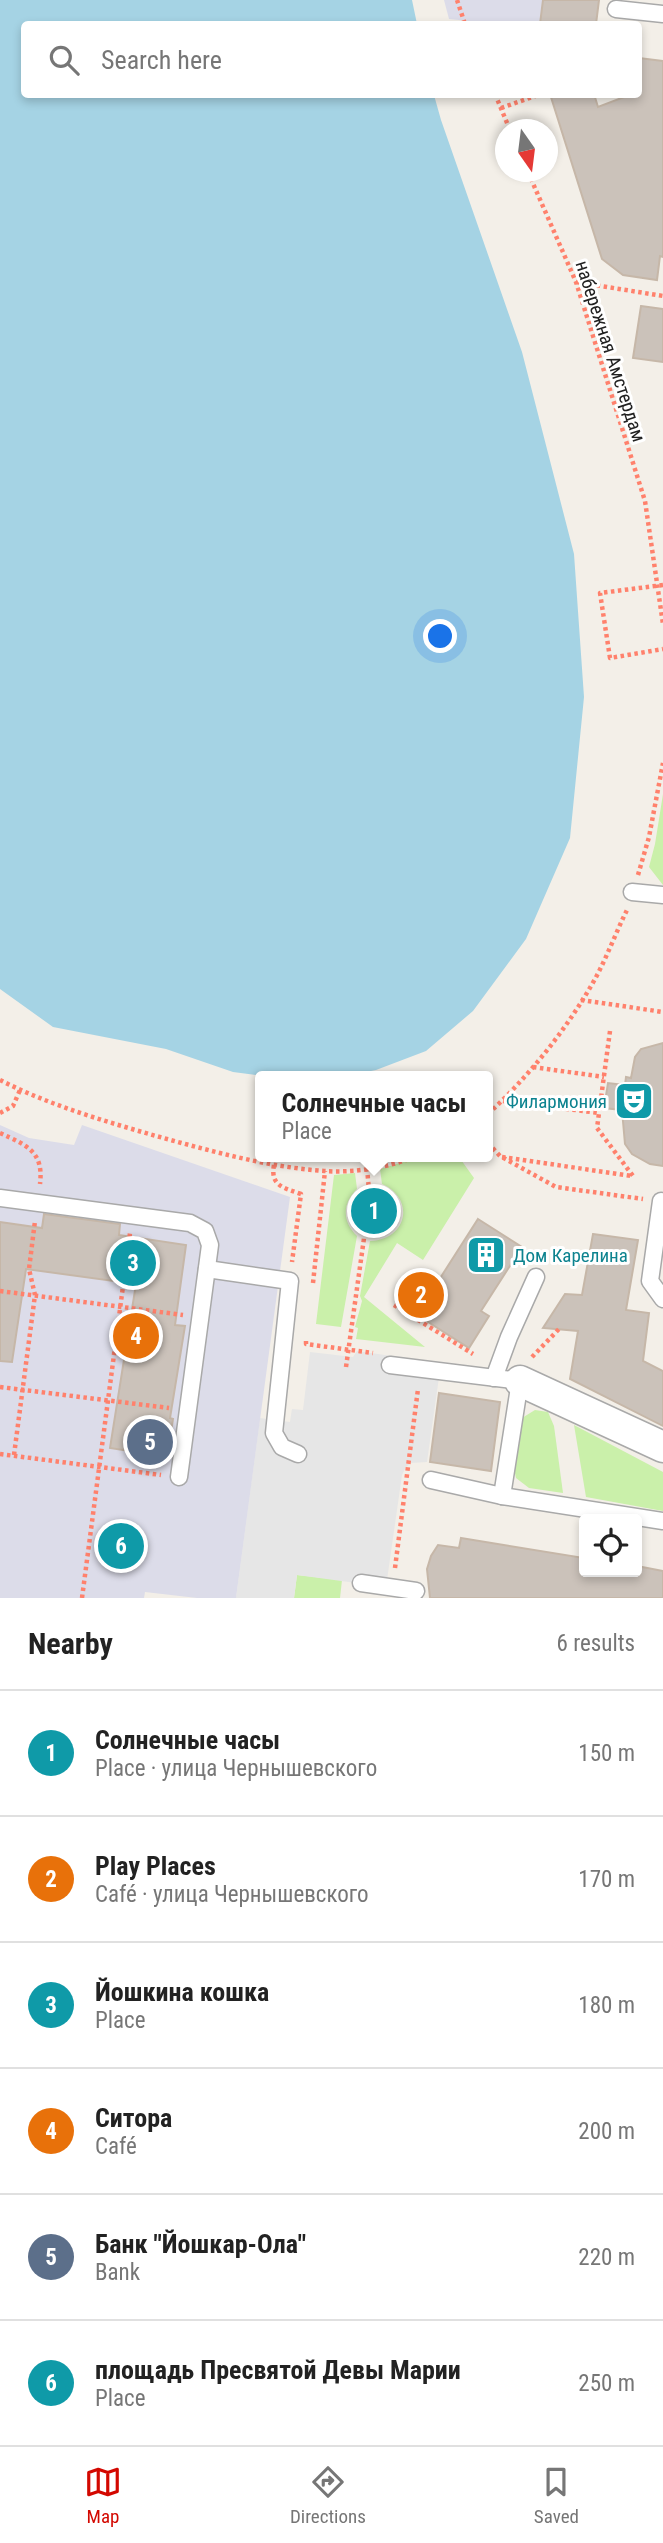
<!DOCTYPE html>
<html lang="en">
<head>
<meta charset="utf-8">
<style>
  body { margin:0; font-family:"Roboto Condensed",sans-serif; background:#f6f6f6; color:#222 }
  .controls { position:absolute; right:21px; bottom:21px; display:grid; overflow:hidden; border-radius:7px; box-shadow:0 4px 10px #0003 }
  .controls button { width:63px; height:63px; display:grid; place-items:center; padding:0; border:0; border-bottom:2px solid #e0e0e0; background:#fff; color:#222; font:35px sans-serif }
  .compass { position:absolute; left:495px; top:119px; width:63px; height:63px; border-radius:50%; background:#fff; box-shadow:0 4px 10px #0003; rotate:166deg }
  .you { position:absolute; left:441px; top:637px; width:24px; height:24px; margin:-18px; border:5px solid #fff; border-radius:50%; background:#1a73e8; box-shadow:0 0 0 10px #1a73e833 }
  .badge { display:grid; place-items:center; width:46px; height:46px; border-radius:50%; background:#d30800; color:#fff; font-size:23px; font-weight:700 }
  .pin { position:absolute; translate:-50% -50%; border:4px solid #fff; box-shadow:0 2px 7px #0006 }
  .popup { position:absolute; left:255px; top:1071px; width:238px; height:91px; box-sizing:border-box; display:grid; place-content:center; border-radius:7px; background:#fff; filter:drop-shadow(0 2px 5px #0005); font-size:23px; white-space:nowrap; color:#767676 }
  .popup b { font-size:26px; color:#222 }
  .popup::after { content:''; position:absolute; left:50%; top:100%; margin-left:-14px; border:14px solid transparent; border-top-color:#fff }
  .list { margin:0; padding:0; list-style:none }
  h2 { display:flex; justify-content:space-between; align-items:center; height:91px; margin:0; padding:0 28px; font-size:30px }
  h2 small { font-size:23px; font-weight:400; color:#767676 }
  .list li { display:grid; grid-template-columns:46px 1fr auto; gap:21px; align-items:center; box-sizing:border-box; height:126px; padding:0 28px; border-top:2px solid #e0e0e0 }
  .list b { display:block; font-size:26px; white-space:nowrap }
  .list p { margin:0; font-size:23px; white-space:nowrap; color:#767676 }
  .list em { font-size:23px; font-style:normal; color:#767676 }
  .icon { flex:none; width:38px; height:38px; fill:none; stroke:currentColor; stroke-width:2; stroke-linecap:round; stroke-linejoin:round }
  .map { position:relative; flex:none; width:663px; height:1598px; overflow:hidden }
  .search { position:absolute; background:#fff; box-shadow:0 4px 10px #0003; left:21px; right:21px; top:21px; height:77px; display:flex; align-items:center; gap:18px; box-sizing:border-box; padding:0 24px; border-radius:7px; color:#767676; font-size:26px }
  .sheet { height:847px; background:#fff }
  nav { display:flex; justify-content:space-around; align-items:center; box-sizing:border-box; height:98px; border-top:2px solid #e0e0e0; background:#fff; font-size:19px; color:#767676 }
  nav a { display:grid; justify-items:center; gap:4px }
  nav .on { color:#d30800 }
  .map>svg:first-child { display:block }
</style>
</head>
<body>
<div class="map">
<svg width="663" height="1598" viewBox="0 0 663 1598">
  <rect width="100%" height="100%" fill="#f3efe8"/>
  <!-- grass -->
  <g fill="#caf0aa">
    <path d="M663,794V885L649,867L655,844Z"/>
    <path d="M420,1157H459L474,1178L423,1260L397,1243L364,1297L425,1347L356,1339L358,1328L355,1327L362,1301L360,1296L370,1241C407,1240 416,1199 382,1184L380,1169Z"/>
    <path d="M355,1173L357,1189C342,1204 342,1221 357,1236L341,1327L316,1324L334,1175Z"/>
    <path d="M535,1410L548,1412L554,1426L563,1493L529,1488L516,1478L513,1464L522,1418Z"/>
    <path d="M574,1425L663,1472V1511L586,1497Z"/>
    <path d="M297,1575L342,1580L340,1598H294Z"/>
  </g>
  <!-- parking -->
  <path fill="#e6e6e6" d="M357,1351L441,1363L427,1462L411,1463L406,1467L402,1475L386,1587L297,1575L294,1598H236L260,1418L290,1422L292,1409L303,1410L310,1352L353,1357Z"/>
  <!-- plaza -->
  <g fill="#dcdce9">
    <path d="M444,0H543L540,24H497L449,19Z"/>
    <path d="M0,1125L29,1138L74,1145L82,1125L290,1197L236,1598H197L145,1592L144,1598H0Z"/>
  </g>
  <!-- water -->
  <path fill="#a5d3e4" d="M0,0H412L417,24H24V94L434,95L441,120L522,352L574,554L584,697L570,838L526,939L473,1011L426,1051L376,1070L346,1076H265L233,1072L166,1049L53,1027L0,989Z"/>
  <!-- building -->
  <g fill="#cbc2ba" stroke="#c6b7a8" stroke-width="2">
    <path d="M543,0H599L596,24H540Z"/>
    <path d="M639,58L663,61V257L660,256L657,280L623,275L602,259L550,94H594L598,107L632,94H639Z"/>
    <path d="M641,306L663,309V362L633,358Z"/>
    <path d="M663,1043V1166L650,1164L632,1154L625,1144L622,1110L604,1108L608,1083L625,1085L626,1077L631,1078L635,1057L641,1049Z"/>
    <path d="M44,1214L120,1224L119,1235L186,1245L175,1325L185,1326L170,1418L173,1419L167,1457L110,1448L136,1284L26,1269L12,1362L0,1361V1222L42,1228Z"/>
    <path d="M478,1219L522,1247L481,1311L489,1316L469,1348L403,1306L424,1274L437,1283Z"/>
    <path d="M593,1234L638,1240L626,1310L649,1313L643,1361L663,1371V1426L570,1379L578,1331L543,1328L565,1294L582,1295Z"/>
    <path d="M439,1393L500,1402L491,1471L430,1462Z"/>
    <path d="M461,1538L584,1558V1572H637V1566L663,1571V1598H430L427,1569L431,1556L438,1545L459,1548Z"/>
  </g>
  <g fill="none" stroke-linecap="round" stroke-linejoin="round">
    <!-- service casing -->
    <g stroke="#a9a9a9" stroke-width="19">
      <g id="service">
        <path d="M616,9L663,14"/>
        <path d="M632,892L663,895"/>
        <path d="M0,1198L190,1223L205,1231L210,1245L179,1477"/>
        <path d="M663,1202L661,1201L650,1281L663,1299"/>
        <path d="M207,1269L290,1281L274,1433L282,1447L298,1454"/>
        <path d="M390,1365L520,1381L502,1496"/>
        <path d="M494,1378L509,1337L536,1277"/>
        <path d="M431,1480L502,1496L663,1521"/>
        <path d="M361,1583L416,1591"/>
      </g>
    </g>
    <!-- minor casing -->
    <g stroke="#a9a9a9" stroke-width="33">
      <path id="minor" d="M520,1381L663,1447"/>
    </g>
    <!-- path -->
    <g stroke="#ff816c" stroke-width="4.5" stroke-dasharray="3.5 3.5" stroke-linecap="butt">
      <path d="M457,0L465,24"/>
      <path d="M495,94L510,130"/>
      <path d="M501,108L541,94"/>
      <path d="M528,172L576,282L645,501L663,624"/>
      <path d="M576,282L663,296"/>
      <path d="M663,585L600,593L610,658L663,649"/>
      <path d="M638,875L649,837L663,763"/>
      <path d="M581,1000L663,1012"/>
      <path d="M610,1031L597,1128L633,1176"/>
      <path d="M533,1067L604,1077"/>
      <path d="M0,1080C49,1105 104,1121 156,1136C211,1151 267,1167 324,1171C353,1173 387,1168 414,1157"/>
      <path d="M503,1101L599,1113"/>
      <path d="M0,1113L13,1106L20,1090"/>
      <path d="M488,1114C530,1075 567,1029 595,979C607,957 616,932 627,910"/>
      <path d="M0,1133C26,1145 44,1151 40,1184"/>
      <path d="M488,1143L500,1156L556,1187L643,1199"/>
      <path d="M502,1157L632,1176"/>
      <path d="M274,1165C270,1186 284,1188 301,1194L292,1262"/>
      <path d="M367,1168L369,1190"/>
      <circle cx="374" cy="1212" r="21"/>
      <path d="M313,1283L325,1171"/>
      <path d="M0,1291L183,1315"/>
      <path d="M394,1305L473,1354"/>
      <path d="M306,1341V1344L373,1353"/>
      <path d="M532,1357L559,1329"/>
      <path d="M346,1367L365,1231"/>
      <path d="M0,1387L169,1408"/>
      <path d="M0,1454L161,1475"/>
      <path d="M14,1455L35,1295L29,1269L35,1221"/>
      <path d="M395,1568L418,1389"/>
      <path d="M82,1598L130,1233"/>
    </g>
    <!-- service -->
    <use href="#service" stroke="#fff" stroke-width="16"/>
    <!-- minor -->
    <use href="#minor" stroke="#fff" stroke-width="30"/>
  </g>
  <!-- icons -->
  <defs>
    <g id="theatre-square" transform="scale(2.0125)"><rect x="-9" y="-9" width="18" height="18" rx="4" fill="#0f9aa8" stroke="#fff"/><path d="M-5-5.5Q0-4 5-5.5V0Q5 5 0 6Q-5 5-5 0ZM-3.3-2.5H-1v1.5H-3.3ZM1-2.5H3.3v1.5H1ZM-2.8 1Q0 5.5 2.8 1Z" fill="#fff"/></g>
    <g id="building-square" transform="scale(2.0125)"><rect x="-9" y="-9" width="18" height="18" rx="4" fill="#0f9aa8" stroke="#fff"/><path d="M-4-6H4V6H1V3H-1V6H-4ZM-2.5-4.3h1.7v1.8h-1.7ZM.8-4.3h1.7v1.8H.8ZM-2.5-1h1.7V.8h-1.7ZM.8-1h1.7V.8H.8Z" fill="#fff"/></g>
  </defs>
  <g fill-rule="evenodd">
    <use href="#theatre-square" x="634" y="1101"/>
    <use href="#building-square" x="486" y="1255"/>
  </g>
  <g text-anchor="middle" stroke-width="6" stroke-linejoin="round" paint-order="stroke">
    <!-- street labels -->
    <g font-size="19" fill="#222" stroke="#fff">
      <text transform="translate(611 351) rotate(72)" y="7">набережная Амстердам</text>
    </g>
    <!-- culture labels -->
    <g font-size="19" fill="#0d838f" stroke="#fff" text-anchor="end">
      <text x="607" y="1108">Филармония</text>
      <text x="513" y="1262" text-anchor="start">Дом Карелина</text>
    </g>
  </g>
</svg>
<div class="controls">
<button><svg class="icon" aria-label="locate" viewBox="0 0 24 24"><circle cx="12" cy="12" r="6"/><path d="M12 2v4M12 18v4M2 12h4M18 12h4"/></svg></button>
</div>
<svg class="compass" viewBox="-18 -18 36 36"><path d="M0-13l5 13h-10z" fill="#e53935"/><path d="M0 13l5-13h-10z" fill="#767676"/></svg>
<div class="you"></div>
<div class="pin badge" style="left:374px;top:1211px;background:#0f9aa8">1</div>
<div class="popup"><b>Солнечные часы</b>Place</div>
<div class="pin badge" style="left:421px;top:1295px;background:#e8710a">2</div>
<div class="pin badge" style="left:133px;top:1263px;background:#0f9aa8">3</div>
<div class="pin badge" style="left:136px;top:1336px;background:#e8710a">4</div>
<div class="pin badge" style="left:150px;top:1442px;background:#5c6f8a">5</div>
<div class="pin badge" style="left:121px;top:1546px;background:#0f9aa8">6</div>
<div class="search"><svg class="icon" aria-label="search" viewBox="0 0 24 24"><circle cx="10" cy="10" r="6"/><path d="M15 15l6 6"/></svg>Search here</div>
</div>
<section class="sheet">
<h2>Nearby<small>6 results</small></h2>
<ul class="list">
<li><span class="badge" style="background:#0f9aa8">1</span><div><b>Солнечные часы</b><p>Place · улица Чернышевского</p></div><em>150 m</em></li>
<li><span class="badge" style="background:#e8710a">2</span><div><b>Play Places</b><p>Café · улица Чернышевского</p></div><em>170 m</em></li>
<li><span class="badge" style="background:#0f9aa8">3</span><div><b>Йошкина кошка</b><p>Place</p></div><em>180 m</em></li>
<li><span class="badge" style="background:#e8710a">4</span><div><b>Ситора</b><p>Café</p></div><em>200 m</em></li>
<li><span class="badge" style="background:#5c6f8a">5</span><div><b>Банк &quot;Йошкар-Ола&quot;</b><p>Bank</p></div><em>220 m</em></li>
<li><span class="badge" style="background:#0f9aa8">6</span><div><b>площадь Пресвятой Девы Марии</b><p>Place</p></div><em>250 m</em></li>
</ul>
</section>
<nav>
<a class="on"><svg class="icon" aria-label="map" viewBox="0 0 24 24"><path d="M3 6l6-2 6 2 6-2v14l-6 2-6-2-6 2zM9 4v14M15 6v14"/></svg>Map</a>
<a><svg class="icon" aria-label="directions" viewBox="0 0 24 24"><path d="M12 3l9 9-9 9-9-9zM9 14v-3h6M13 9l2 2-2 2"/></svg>Directions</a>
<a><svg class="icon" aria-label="saved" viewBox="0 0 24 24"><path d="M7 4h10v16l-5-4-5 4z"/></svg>Saved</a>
</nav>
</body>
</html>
